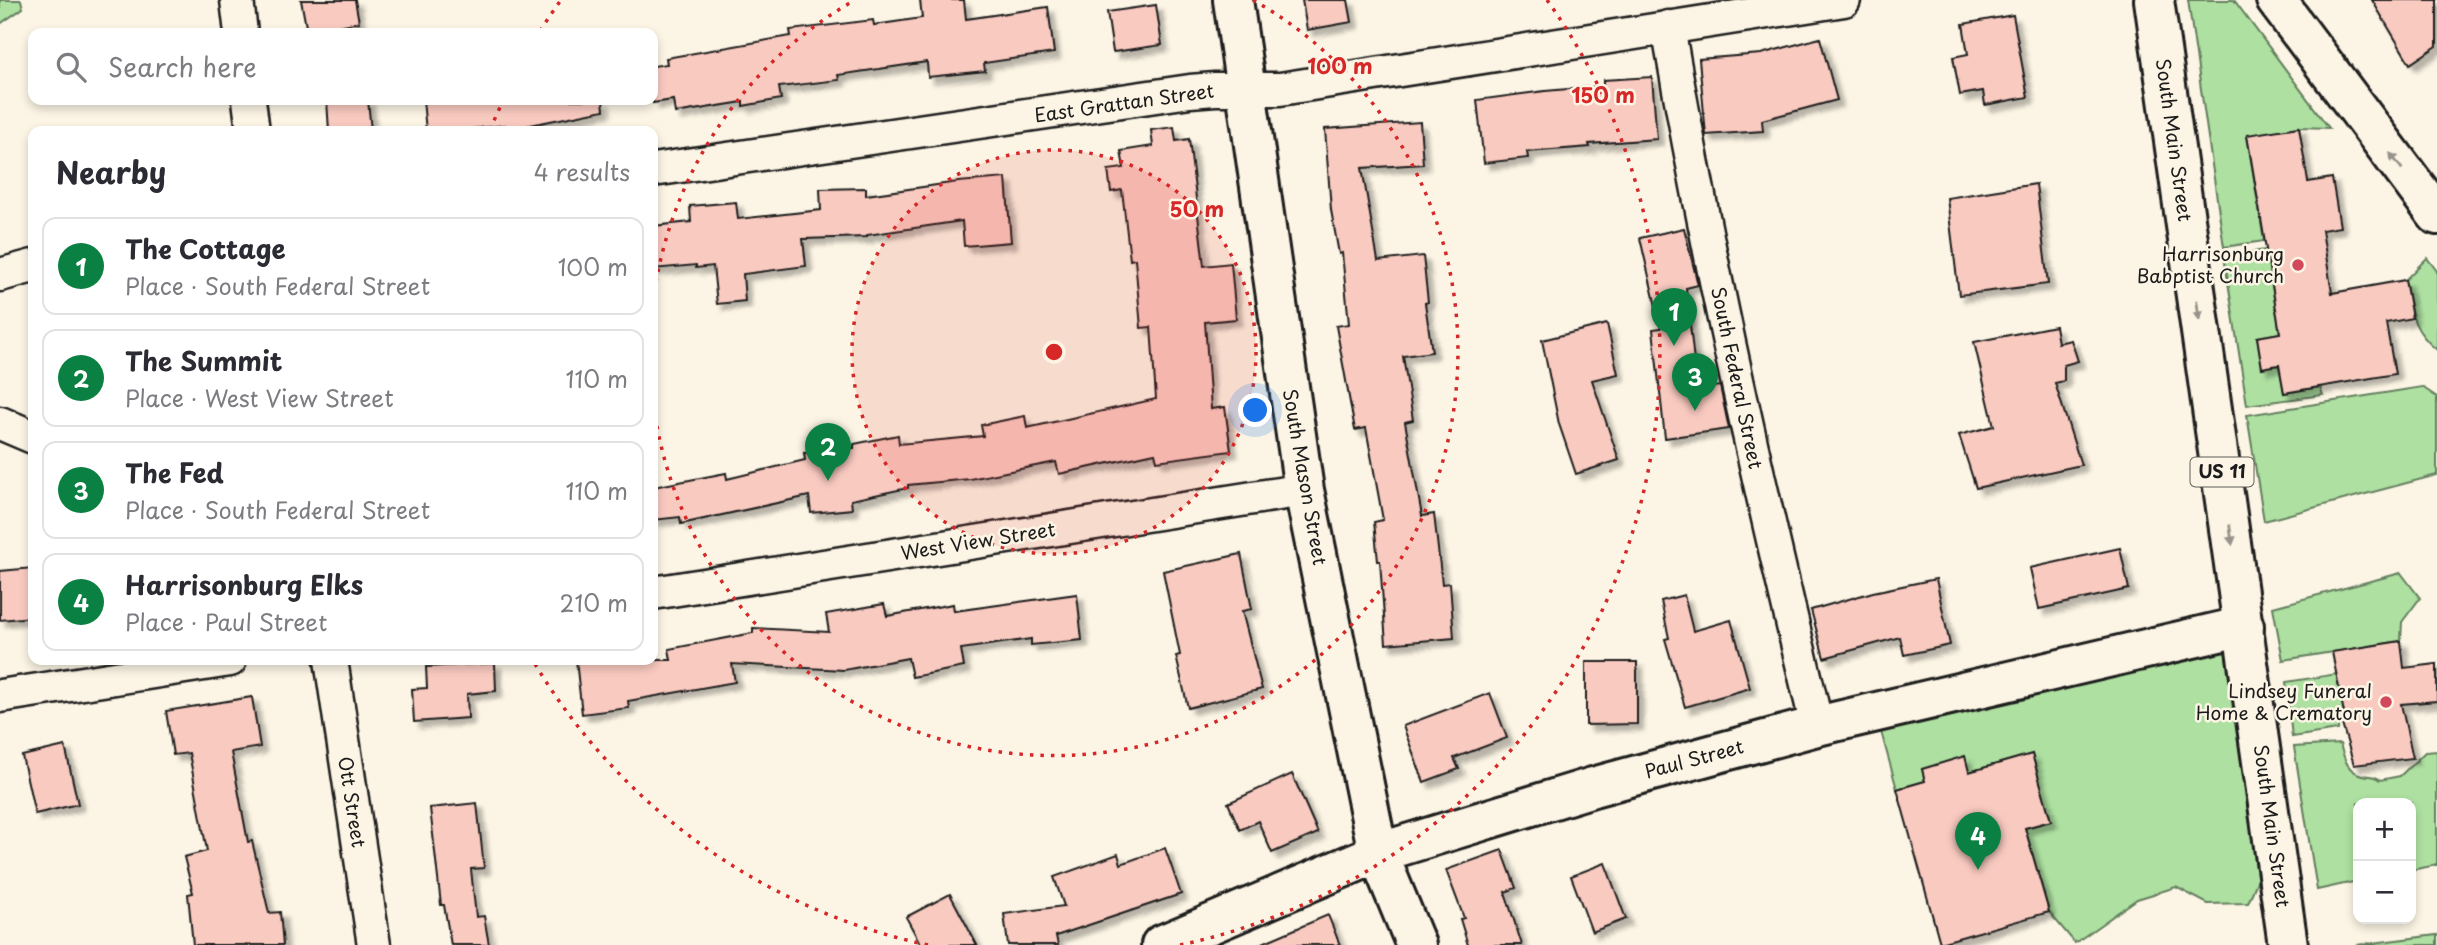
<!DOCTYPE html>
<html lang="en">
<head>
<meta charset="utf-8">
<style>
  body { margin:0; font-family:"Playpen Sans",sans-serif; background:#f2f2f3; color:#2b2b33 }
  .controls { position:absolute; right:21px; bottom:21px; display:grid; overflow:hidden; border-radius:14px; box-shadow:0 4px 10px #0003 }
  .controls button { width:63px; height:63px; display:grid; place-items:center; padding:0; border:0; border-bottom:2px solid #e1e1e2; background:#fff; color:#2b2b33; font:35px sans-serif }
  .you { position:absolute; left:1256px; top:411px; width:24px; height:24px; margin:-18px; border:5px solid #fff; border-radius:50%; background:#1a73e8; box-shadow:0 0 0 10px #1a73e833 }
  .badge { display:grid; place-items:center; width:46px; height:46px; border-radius:50%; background:#0b8043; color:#fff; font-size:23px; font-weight:700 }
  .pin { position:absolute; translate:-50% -58px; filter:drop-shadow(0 2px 4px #0008) }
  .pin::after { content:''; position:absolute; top:37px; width:24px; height:21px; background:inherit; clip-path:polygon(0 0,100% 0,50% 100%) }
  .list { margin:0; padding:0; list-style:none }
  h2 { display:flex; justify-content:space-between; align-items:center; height:91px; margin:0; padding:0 28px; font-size:30px }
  h2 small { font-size:23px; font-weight:400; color:#7c7c81 }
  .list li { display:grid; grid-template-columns:46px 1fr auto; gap:21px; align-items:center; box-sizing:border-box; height:98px; margin:0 14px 14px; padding:0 14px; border:2px solid #e1e1e2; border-radius:14px }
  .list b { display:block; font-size:26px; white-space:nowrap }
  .list p { margin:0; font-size:23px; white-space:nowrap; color:#7c7c81 }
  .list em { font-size:23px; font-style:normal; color:#7c7c81 }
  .icon { flex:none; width:38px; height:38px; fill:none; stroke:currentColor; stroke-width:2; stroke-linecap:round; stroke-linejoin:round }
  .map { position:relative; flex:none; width:2437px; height:945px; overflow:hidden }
  .search { position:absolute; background:#fff; box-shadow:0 4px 10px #0003; left:28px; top:28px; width:630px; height:77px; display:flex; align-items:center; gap:18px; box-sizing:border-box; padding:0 24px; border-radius:14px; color:#7c7c81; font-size:26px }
  .panel { position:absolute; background:#fff; box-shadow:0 4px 10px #0003; left:28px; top:126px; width:630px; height:539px; border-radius:14px }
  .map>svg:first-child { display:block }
</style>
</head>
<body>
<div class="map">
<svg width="2437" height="945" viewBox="0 0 2437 945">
  <defs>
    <filter id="shadow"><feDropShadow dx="6" dy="6" stdDeviation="2" flood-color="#0004"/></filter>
  </defs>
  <rect width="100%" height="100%" fill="#fcf5e5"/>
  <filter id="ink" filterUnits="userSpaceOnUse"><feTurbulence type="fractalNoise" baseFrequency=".0143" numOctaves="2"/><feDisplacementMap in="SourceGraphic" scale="14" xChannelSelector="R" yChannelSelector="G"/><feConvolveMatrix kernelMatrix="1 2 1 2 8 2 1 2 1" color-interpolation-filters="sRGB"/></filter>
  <g filter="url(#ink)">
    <!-- green -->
    <g fill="#ade0a1" stroke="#647e5e" stroke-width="2">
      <path d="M0,0H21L23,8L0,24Z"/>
      <path d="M2188,0H2234L2329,128L2299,127L2247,136L2264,241L2224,247Z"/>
      <path d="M2266,250L2280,333L2257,337L2262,367L2279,365L2284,393L2320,387L2323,395L2247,405L2224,256Z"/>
      <path d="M2427,258L2437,271V350C2411,329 2411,311 2405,280Z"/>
      <path d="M2422,387L2437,397V475L2264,521L2247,415Z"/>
      <path d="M2401,573L2420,598L2402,622L2401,641L2283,660L2273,607Z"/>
      <path d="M2227,644L2260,874L2248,903L2208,904L2176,887L2137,899L2075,943L2049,912L2025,828L2051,821L2032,754L1969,772L1922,769L1925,781L1897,789L1880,728Z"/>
      <path d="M2337,674L2354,710L2339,714L2338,730L2292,737L2286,682Z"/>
      <path d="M2340,744C2344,758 2347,772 2363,775C2371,777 2374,775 2380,780L2400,776L2425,752L2437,751V865L2411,870V803H2358V881L2317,890L2294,747Z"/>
      <path d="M2437,935V945H2356Z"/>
    </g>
    <!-- building -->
    <g fill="#f9cac0" stroke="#1c1c1c" stroke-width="2" filter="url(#shadow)">
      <path d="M301,0H355L359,22L307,32Z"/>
      <path d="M920,0H964L966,19L1048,7L1054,53L984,63L985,71L928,77L927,62L838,75L839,80L779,87L781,99L743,106V102L675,113L673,100L653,103V66L667,64L666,58L791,36L790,30L873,20L874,25L922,18Z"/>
      <path d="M1302,0H1348L1352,22L1307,30Z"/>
      <path d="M2372,0H2437V46L2410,64Z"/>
      <path d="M1156,5L1162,45L1113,52L1107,12Z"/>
      <path d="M2013,15L2028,97L1985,105L1983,91L1960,95L1953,57L1968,54L1963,24Z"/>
      <path d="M1820,38L1837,100L1762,120L1763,131L1706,135L1699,59L1761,54Z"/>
      <path d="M1652,77L1657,139L1589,144L1590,147L1527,152L1528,158L1484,163L1477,100L1545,91L1603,86V80Z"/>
      <path d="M327,100H368L371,131H329Z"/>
      <path d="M423,100H603L604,110L506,130L505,125L454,131H426Z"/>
      <path d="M1420,122L1423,164L1362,168L1378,261L1423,256L1428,302L1425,303L1432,352L1403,356L1413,420L1405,422L1422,516L1434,514L1442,584L1450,583L1454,638L1386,644L1380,561H1378L1374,522L1383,520L1366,428L1355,430L1336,326L1349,324L1342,253L1339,254L1331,210L1325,129Z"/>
      <path d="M1174,127L1176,141L1189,139L1204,266L1231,263L1236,319L1205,322L1211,409L1225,407L1231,451L1157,461L1155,453L1059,474L1056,462L970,479L908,485V488L851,500L852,509L811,513L809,496L681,524L680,517L653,520V487L726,473L727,479L805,460L804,453L854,448V444L898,435L899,444L983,436L981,425L1025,416L1027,428L1156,399L1151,327L1141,328L1135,259L1130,260L1122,190L1111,192L1108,170L1124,168L1121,151L1153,146L1151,130Z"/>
      <path d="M2299,127L2308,182L2332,178L2340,227L2322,230L2332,293L2405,280L2412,318L2386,323L2395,374L2284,393L2279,365L2262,368L2257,337L2280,333L2247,135Z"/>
      <path d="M1006,178L1011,242L964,246L962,221L867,235V237L803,239L806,266L743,274L745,301L717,304L713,266L696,268V265L653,269V226L691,222L690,206L736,202L738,219L821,210L820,189L866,188V195L958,182Z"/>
      <path d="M2036,184L2048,284L1959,295L1947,198Z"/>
      <path d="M1684,228L1698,285L1686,288L1697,389L1720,386L1729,429L1665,438L1653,329L1661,328L1640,238Z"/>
      <path d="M1607,324L1618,374L1592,380L1619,460L1576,474L1559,424L1542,340Z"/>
      <path d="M2055,326L2058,343L2071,340L2078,361L2064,365V381L2055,383L2081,465L1976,488L1959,435L1994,426L1974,342Z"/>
      <path d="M2120,548L2129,589L2039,609L2030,568Z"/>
      <path d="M1241,554L1252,609L1242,611L1262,689L1188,708L1176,656L1180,655L1163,571Z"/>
      <path d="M33,568V617L0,620V571Z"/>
      <path d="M1936,579L1950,645L1904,655L1900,637L1824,658L1811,610L1873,592Z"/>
      <path d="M1077,594L1082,640L1031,645V639L961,649L964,667L912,677L908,658L844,670L732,664L735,682L628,701L629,708L582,714L576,660H671L669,649L753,633V628L829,632L826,614L884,604L887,616L953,604L954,611Z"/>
      <path d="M1684,595L1693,631L1731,620L1750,688L1685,707L1665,639L1669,638L1661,601Z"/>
      <path d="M2401,641L2404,668L2437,664V701L2401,704L2413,758L2354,765L2339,714L2344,713L2332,652Z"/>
      <path d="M1586,662H1637V724L1586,725Z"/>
      <path d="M495,663L496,691L467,694L468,718L414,722L412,689L427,688L426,667Z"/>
      <path d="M1490,693L1507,738L1454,758L1459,769L1424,782L1403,726Z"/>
      <path d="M252,697L260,747L231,752L248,842L252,841L269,913L280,912L283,945H193L188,894L193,893L184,857L207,851L189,753L173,755L166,711Z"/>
      <path d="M65,746L78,804L35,814L22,756Z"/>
      <path d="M2032,754L2051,821L2025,828L2049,912L1940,943L1897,789L1925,781L1922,769L1965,756L1969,772Z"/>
      <path d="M1292,774L1318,833L1272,853L1258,821L1240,830L1228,803Z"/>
      <path d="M477,803L484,868L471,869L476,917L484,916L489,945H451L444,905H441L430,808Z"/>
      <path d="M1165,848L1181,894L1056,936L1058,945H1008L1004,914L1064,906L1054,877L1118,854L1121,864Z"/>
      <path d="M1502,850L1516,888L1505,892L1522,945H1468L1460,919L1464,918L1446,870Z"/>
      <path d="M1605,863L1626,919L1592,932L1571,876Z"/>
      <path d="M950,894L977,945H921L906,917Z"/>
      <path d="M1328,915L1340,945H1258Z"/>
    </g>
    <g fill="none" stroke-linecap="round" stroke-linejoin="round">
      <!-- street casing -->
      <g stroke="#1c1c1c" stroke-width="37">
        <g id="street">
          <path d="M237,0L241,33"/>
          <path d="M1668,27C1708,262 1761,494 1817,726"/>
          <path d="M249,100L253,131"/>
          <path d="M653,170L1190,91L1215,89H1280L1844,0"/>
          <path d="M0,275L33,266"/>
          <path d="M0,423L33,437"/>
          <path d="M653,593L1304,490"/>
          <path d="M331,660L374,945"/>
          <path d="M0,696L230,660"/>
        </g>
      </g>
      <!-- secondary casing -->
      <g stroke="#1c1c1c" stroke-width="44">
        <g id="secondary">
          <path d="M1233,0L1304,490L1378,853L1416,945"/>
          <path d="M1161,945L1378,853L1593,787L1817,726L2244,626"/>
        </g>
      </g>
      <!-- primary casing -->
      <g stroke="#1c1c1c" stroke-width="44">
        <g id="primary">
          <path d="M2154,0L2288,945"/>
          <path d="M2276,0L2437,215"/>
        </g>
      </g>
      <!-- street -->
      <use href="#street" stroke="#fcf5e5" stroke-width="32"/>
      <!-- secondary -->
      <use href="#secondary" stroke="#fcf5e5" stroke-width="38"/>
      <!-- primary -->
      <use href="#primary" stroke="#fcf5e5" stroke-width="38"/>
    </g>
    <!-- one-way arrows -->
    <defs><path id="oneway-solid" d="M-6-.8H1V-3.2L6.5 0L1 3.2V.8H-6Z" transform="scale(1.75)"/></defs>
    <g fill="#97938b">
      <use href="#oneway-solid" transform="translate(2396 161) rotate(-127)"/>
      <use href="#oneway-solid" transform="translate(2198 310) rotate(82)"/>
      <use href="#oneway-solid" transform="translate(2231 535) rotate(82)"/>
    </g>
  </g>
  <!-- distance rings -->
  <circle cx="1054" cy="352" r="202" fill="#d62828" fill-opacity=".12"/>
  <g fill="none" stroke="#d62828" stroke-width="3.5" stroke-dasharray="3.5 7">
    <circle cx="1054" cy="352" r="202"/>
    <path d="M653 303A404 404 0 0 1 855 0M1253 0A404 404 0 1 1 653 401"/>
    <path d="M928 945A606 606 0 0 1 535 664M490 130A606 606 0 0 1 503 101M540 31A606 606 0 0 1 561 0M1547 0A606 606 0 0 1 1180 945"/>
  </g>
  <!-- markers -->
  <g fill="#d1495b" stroke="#fcf5e5" stroke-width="2.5">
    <circle cx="2298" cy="265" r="7"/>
    <circle cx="2386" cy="702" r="7"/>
  </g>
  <g text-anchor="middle" stroke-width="5" stroke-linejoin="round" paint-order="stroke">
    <!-- shield labels -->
    <rect fill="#fcf5e5" stroke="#5f5d58" stroke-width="2" x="2190.5" y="457.5" width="63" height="29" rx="5"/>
    <g font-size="18" font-weight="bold" fill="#1c1c1c">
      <text x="2222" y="478">US 11</text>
    </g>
    <!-- street labels -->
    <g font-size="19" fill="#1c1c1c" stroke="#fcf5e5">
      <text transform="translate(1124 103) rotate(-8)" y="7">East Grattan Street</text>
      <text transform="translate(2174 140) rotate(82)" y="7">South Main Street</text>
      <text transform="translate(1737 378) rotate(78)" y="7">South Federal Street</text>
      <text transform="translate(1305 477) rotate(80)" y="7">South Mason Street</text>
      <text transform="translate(978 541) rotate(-9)" y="7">West View Street</text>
      <text transform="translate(1694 759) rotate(-15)" y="7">Paul Street</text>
      <text transform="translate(352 802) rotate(81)" y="7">Ott Street</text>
      <text transform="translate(2272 826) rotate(82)" y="7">South Main Street</text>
    </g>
    <!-- poi labels -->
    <g font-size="19" fill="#1c1c1c" stroke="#fcf5e5" text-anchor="end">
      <text x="2284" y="261">Harrisonburg<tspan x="2284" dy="22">Babptist Church</tspan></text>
      <text x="2372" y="698">Lindsey Funeral<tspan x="2372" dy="22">Home &amp; Crematory</tspan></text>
    </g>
  </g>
  <circle cx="1054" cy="352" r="10" fill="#d62828" stroke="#fcf5e5" stroke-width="3.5"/>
  <g font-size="21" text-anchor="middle" font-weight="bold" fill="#d62828" stroke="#fcf5e5" stroke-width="5" stroke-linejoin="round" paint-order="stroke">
    <text x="1340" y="74">100 m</text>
    <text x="1603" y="103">150 m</text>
    <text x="1197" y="217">50 m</text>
  </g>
</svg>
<div class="controls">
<button>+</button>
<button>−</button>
</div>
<div class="you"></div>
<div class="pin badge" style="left:1674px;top:346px">1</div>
<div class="pin badge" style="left:828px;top:481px">2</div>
<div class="pin badge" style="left:1695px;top:411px">3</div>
<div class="pin badge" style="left:1978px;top:870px">4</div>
<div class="search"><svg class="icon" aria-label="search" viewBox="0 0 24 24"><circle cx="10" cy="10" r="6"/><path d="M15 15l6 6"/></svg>Search here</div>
<section class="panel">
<h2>Nearby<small>4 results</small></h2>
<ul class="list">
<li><span class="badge">1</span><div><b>The Cottage</b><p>Place · South Federal Street</p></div><em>100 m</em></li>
<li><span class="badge">2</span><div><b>The Summit</b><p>Place · West View Street</p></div><em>110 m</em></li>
<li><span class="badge">3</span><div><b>The Fed</b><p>Place · South Federal Street</p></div><em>110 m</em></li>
<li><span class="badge">4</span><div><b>Harrisonburg Elks</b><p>Place · Paul Street</p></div><em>210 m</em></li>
</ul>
</section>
</div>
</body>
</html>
